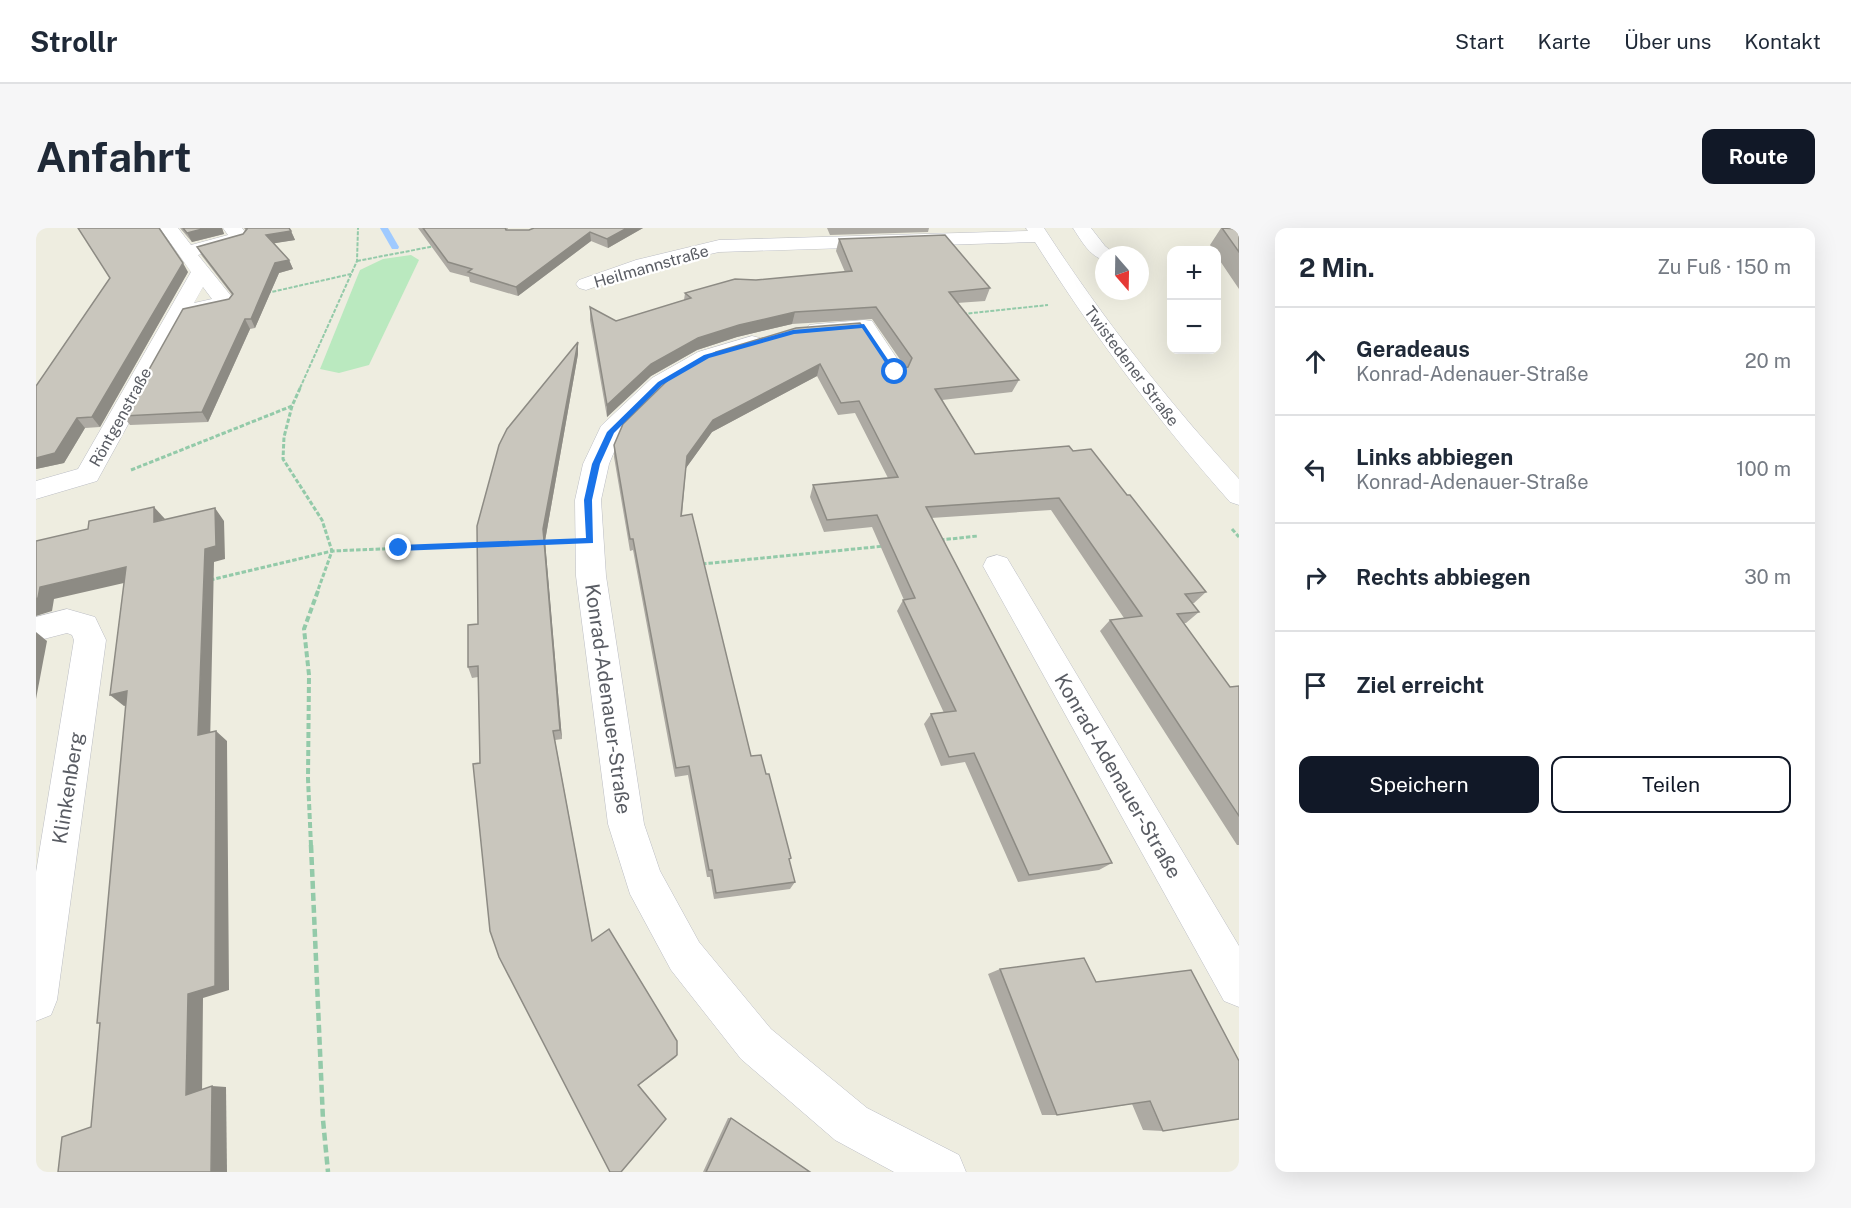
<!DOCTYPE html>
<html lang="de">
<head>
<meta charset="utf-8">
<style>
  body { margin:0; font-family:"Public Sans",sans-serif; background:#f6f6f7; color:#1f2937 }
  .controls { position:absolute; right:18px; top:18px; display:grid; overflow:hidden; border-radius:12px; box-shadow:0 6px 24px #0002 }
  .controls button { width:54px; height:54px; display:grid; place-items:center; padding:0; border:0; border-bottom:2px solid #e0e1e3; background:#fff; color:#1f2937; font:30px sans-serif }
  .compass { position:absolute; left:1059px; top:18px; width:54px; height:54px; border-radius:50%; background:#fff; box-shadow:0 6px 24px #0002; rotate:160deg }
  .stop { position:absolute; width:18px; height:18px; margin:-14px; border:4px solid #1a73e8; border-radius:50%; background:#fff }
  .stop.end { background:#1a73e8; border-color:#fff; box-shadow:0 2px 6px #0008 }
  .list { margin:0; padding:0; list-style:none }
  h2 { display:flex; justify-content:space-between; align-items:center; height:78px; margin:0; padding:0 24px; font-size:26px }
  h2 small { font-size:20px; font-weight:400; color:#747a83 }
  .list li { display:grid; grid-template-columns:39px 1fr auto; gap:18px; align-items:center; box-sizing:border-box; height:108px; padding:0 24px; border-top:2px solid #e0e1e3 }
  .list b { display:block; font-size:22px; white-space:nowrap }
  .list p { margin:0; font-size:20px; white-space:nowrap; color:#747a83 }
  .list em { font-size:20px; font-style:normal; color:#747a83 }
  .actions { display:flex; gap:12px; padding:18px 24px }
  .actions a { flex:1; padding:14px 0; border:2px solid #111827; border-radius:12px; text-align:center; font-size:21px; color:#111827 }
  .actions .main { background:#111827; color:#fff }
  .icon { flex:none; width:33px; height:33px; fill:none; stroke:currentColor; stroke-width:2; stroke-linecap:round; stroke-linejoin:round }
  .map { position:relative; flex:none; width:1203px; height:944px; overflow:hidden; border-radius:12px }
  header { display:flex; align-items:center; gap:36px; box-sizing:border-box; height:84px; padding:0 30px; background:#fff; border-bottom:2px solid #e0e1e3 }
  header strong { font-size:28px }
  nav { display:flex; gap:33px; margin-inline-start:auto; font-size:21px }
  .intro { display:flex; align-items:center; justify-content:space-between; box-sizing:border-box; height:144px; padding:0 36px }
  h1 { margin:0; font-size:42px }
  .button { padding:15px 27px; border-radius:12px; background:#111827; color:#fff; font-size:21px; font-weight:700 }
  main { display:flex; gap:36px; padding:0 36px }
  aside { flex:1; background:#fff; border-radius:12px; box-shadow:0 6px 24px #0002 }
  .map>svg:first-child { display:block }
</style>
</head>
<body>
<header>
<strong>Strollr</strong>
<nav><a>Start</a><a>Karte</a><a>Über uns</a><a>Kontakt</a></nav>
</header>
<div class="intro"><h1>Anfahrt</h1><a class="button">Route</a></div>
<main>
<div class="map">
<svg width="1203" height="944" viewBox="0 0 1203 944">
  <rect width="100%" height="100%" fill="#eeede0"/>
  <!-- green -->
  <path fill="#bae9bf" d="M375,27L383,32L333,137L303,145L284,141L324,42L347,31Z"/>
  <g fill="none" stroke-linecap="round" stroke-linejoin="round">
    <!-- stream -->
    <path fill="#9fcaff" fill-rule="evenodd" d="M344,0H352L363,19L362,21H356Z"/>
    <!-- minor casing -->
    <g stroke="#bbbdc4" stroke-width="1">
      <g id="minor">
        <path d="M124,0H142L155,17L192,7L187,0H206L213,9L211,13L162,27L200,74L197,78L151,89L61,253L0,271V253L42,241L155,44ZM167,59L176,71L158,75Z"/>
        <path d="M990,0H1008C1067,91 1130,171 1203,251V277L1194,274C1121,191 1058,108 999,14L683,24L613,40L550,62L543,60L540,56L543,52L600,32L683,12L992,3Z"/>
        <path d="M1037,0H1055L1069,18L1080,27H1068V32C1053,28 1045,12 1037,0Z"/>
        <path d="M828,92L836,93L870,144L867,149L859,151L851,149L822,105L781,108L773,107L770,102L773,97L781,96Z"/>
        <path d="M716,108L724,110L727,115L724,120L678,134L632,160L585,207L573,236L565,272L570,348L608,596L624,643L663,714L735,801L831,880L923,927L930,944H858L799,912L705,831L635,742L594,666L572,596L540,348L539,272L547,236L565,198L616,150L662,124Z"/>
        <path d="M961,327L971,330L1203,718V779L1188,773L947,338L951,330Z"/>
        <path d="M31,381L59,389L70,412L21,772L15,787L0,793V644L38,412L36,407L31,405L0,413V389Z"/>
      </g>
    </g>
    <!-- path-far3 -->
    <g stroke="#93caa9" stroke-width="2" stroke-dasharray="4 1.5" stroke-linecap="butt">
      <path d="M321,33L399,18"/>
      <path d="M231,65L315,46"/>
      <path d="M927,86L1012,77"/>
      <path d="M264,160L321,33L322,0"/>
    </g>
    <!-- path-far2 -->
    <g stroke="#93caa9" stroke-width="3" stroke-dasharray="4.5 2" stroke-linecap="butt">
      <path d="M256,178L248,209L247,231L286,292L296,323L282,362"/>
      <path d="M95,242L256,178L265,158"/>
      <path d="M1196,301L1203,309"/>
      <path d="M904,312L942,308"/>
      <path d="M666,336L849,318"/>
      <path d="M174,352L296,323L445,317"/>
    </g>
    <!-- path-far1 -->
    <path stroke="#93caa9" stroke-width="4" stroke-dasharray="6 3" stroke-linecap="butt" d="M275,618L272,551L273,447L268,401L283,360"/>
    <!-- path -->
    <path stroke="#93caa9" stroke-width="4.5" stroke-dasharray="8 4" stroke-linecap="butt" d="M275,617L287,892L292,944"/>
    <!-- minor -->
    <use href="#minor" fill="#fff" fill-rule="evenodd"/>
  </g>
  <!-- wall -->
  <g fill="#adaaa3">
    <path d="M144,0H186L188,6L156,14Z"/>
    <path d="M208,0H253L255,3L259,12L238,15L253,32L257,41L243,45L219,100L214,101L172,194L94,197L87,188L196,67L166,28L161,19L207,6L210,3Z"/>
    <path d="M382,0H472L471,2H493L498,0H607L572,20L555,13L482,68L434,54L433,49L414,44Z"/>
    <path d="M791,0H893L892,4L794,7Z"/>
    <path d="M1185,0H1203V61L1180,27V22H1178L1174,17Z"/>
    <path d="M803,11L954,60L949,73L921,75L983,152L976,164L906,172L939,226L1037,223L1091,267L1170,364L1158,375H1156L1163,384L1150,395H1147L1194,459L1203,458V617H1201L1064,403L1074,392L1088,390L1015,282L895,290L1076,635L1063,642L982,654L929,534L905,538L888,496L895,486L908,485L861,383L867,372H868L836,299L788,304L774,269L777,257L852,250L819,185L802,187L781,148L676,204L650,240L646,288L715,528L753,634L759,654L754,661L678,671L674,649H671L652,547L639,549L597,322L594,323L578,229V217L680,124L855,139L864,141L870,140L836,91L756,96L701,109L661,122L615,148L571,189L554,92V79L580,93L648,72L649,65L720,52L809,44L800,23Z"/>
    <path d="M152,44L64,199L49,200L28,235L0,241V158Z"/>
    <path d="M542,114V126L509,313L526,511L519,512L556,712L641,827L602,857L585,944L444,535L442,449L436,450L432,439L442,396Z"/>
    <path d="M964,741L1060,754L1127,903L1107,902L1096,876L1021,887H1006L952,746Z"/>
    <path d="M692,890H695L774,944H667Z"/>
  </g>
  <!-- shaded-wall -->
  <g fill="#8d8b84">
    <path d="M170,0H186L188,6L156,14L151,5Z"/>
    <path d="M591,0H607L572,20L571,11Z"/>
    <path d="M255,3L259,12L234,16L230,7Z"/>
    <path d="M554,4L555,13L482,68L480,59Z"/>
    <path d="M253,32L257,41L243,45L219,100L215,91L239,35Z"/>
    <path d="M147,35L152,44L64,199L56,189Z"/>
    <path d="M759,84L756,96L701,109L661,122L615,148L571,189V177L615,136L662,110L703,97Z"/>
    <path d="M209,91L214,101L172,194L166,184Z"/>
    <path d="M542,114V126L509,313L526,511L524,502L507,301Z"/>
    <path d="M784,136L781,148L676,204L650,240L651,228L677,192Z"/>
    <path d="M41,190L49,200L28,235L0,241V230Z"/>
    <path d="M118,279L129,291L118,294Z"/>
    <path d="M179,280L188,293L189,331L178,334L174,517L162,507L169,321Z"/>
    <path d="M90,339L101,352L18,371L16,383L0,388V371L4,359Z"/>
    <path d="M0,404L11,413L0,471Z"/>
    <path d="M91,463L104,474L88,478L74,467Z"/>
    <path d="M180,503L191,513L193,762L167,770L166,867H150L152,766Z"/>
    <path d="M641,827L640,829L602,858V857Z"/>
    <path d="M176,858L190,859L191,944H175Z"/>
  </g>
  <!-- building -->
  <g fill="#c9c6bd" stroke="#8d8b84" stroke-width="1.5">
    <path d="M42,0H123L147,35L56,189L41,190L19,225L0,230V158L74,50Z"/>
    <path d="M147,0H170L151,5Z"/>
    <path d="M210,0H253L255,3L230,7L253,32L239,35L215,91H209L166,184L87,188L147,81L193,71L197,66L161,19L207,6L211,1Z"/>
    <path d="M387,0H469L470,2H493L498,0H591L571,11L554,4L480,59L432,44L436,41L412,34Z"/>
    <path d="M1186,0L1203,1V24Z"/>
    <path d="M909,7L954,60L913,64L983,152L899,161L939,226L1033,218L1037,223L1055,221L1091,267H1094L1170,364L1149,366L1163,384L1141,386L1194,459L1203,458V588L1074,392L1106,388L1023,270L890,279L1076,635L993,647L938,525L913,529L895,486L920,483L867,372L879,370L841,287L791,292L777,257L862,249L823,173L805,175L784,136L677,192L651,228L645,288L656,286L715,528L725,527L730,546H733L755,630L753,631L759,654L680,665L676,642H673L653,538L640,540L597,311H594L578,217L587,196L634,150L680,124L760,100L824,95L855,139L864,141L872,139L876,130L840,79L759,84L703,97L662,110L615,136L571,177L554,79L580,93L655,70L649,65L699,51L720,52L816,43L803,11Z"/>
    <path d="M542,114L507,301L524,502L517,503L556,713L573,701L641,813V827L602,857L630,891L585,944H574L463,729L454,703L437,536L444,535L442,438L432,439V397L442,396L441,298L463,217L471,201Z"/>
    <path d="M118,279V294L179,280L180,318L169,321L162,507L180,503L179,758L152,766L150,867L176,858L175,944H22L26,909L55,899L64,795H61L91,463L74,467L90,339L4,359L2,370L0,371V313L52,301L53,293Z"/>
    <path d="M1048,730L1060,754L1155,742L1203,833V891L1127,903L1114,873L1021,887L964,741Z"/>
    <path d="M695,890L774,944H670Z"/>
  </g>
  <!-- route -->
  <path fill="#1a73e8" d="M828,96L861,145H856L826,100L758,106L673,130L626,157L578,205L564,236L556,272L557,315L363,323L359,320L363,317L550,310L548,272L556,236L571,204L622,154L668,127L757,102Z"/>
  <g text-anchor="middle" stroke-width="4.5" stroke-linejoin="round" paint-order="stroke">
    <!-- far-street labels -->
    <g font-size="16" fill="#595c63" stroke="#fff">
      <text transform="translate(615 38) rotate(-16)" y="6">Heilmannstraße</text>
      <text transform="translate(1096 138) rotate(53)" y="6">Twistedener Straße</text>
      <text transform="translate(84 189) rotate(-61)" y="6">Röntgenstraße</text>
    </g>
    <!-- street labels -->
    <g font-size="20" fill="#595c63" stroke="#fff">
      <text transform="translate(572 471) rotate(82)" y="7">Konrad-Adenauer-Straße</text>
      <text transform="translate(1082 548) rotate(60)" y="7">Konrad-Adenauer-Straße</text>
      <text transform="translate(32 560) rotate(-81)" y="7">Klinkenberg</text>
    </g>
  </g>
</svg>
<div class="controls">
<button>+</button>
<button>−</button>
</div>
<svg class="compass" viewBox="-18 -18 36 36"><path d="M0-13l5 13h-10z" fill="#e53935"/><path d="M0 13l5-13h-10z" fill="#747a83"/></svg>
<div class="stop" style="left:859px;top:144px"></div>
<div class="stop end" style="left:363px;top:320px"></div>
</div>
<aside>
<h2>2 Min.<small>Zu Fuß · 150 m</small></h2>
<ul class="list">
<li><svg class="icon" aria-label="ahead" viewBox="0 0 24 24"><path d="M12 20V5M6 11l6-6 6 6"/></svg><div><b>Geradeaus</b><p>Konrad-Adenauer-Straße</p></div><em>20 m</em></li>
<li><svg class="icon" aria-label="left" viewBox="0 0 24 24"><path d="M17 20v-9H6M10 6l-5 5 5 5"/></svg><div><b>Links abbiegen</b><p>Konrad-Adenauer-Straße</p></div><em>100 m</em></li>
<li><svg class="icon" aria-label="right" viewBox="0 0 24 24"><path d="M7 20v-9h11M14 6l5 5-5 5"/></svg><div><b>Rechts abbiegen</b></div><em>30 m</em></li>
<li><svg class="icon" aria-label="arrive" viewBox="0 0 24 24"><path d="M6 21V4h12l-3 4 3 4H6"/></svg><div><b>Ziel erreicht</b></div></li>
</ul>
<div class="actions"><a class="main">Speichern</a><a>Teilen</a></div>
</aside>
</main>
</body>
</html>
